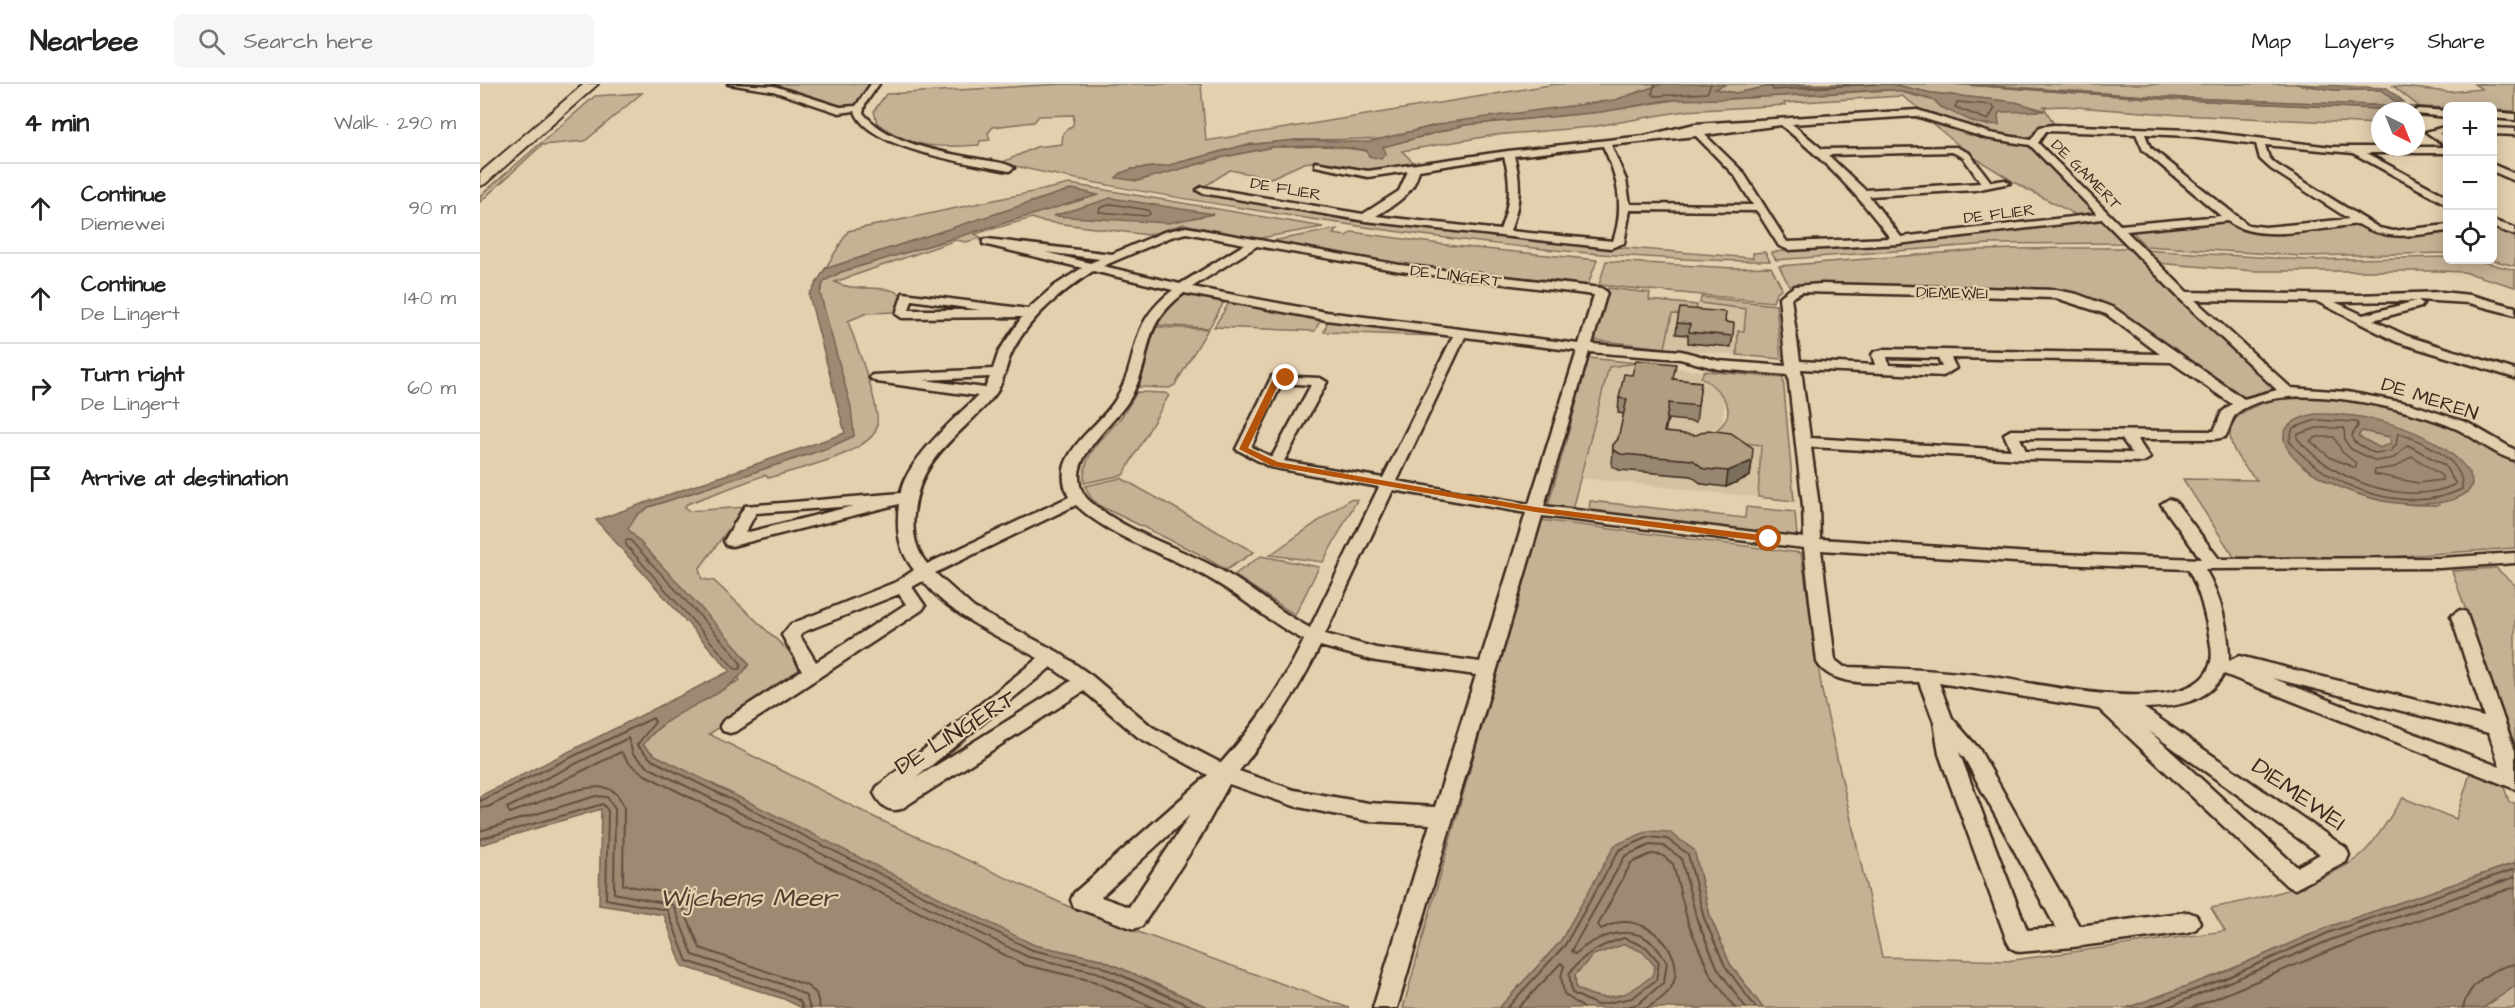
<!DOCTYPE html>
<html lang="en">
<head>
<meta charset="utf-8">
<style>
  body { margin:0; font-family:"Architects Daughter",sans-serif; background:#f6f6f6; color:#222 }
  .controls { position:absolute; right:18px; top:18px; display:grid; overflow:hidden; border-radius:9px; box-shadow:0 3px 15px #0003 }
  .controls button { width:54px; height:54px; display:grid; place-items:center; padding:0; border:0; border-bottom:2px solid #e0e0e0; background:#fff; color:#222; font:30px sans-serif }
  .compass { position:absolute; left:1891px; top:18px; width:54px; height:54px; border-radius:50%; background:#fff; box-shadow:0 3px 15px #0003; rotate:137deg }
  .stop { position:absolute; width:18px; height:18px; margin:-14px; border:4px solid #b45309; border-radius:50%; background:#fff }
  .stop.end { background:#b45309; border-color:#fff; box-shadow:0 2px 6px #0008 }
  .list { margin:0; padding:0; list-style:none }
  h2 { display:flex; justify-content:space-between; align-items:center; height:78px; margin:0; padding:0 24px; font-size:26px }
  h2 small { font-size:20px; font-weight:400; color:#767676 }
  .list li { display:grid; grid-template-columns:39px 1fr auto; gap:18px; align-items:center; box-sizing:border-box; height:90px; padding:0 24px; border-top:2px solid #e0e0e0 }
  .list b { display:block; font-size:22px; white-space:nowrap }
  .list p { margin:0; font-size:20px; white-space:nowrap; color:#767676 }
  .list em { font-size:20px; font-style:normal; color:#767676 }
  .icon { flex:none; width:33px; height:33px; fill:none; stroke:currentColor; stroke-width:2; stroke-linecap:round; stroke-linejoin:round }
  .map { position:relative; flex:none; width:2035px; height:924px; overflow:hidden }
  header { display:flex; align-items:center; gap:36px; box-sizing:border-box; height:84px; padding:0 30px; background:#fff; border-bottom:2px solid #e0e0e0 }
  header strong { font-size:28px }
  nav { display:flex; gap:33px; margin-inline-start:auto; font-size:21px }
  .search { width:420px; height:54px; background:#f6f6f6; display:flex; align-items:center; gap:15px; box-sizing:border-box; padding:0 21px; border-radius:9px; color:#767676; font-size:22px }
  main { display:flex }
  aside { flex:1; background:#fff }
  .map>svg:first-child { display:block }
</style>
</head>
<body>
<header>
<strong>Nearbee</strong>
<div class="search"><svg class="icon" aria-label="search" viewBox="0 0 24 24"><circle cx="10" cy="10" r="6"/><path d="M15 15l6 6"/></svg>Search here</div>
<nav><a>Map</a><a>Layers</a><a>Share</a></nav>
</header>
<main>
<aside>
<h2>4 min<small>Walk · 290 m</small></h2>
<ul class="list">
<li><svg class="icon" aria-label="ahead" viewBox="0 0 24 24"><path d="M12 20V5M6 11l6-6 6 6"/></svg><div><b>Continue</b><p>Diemewei</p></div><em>90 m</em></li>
<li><svg class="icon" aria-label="ahead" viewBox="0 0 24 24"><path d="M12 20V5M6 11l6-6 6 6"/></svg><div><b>Continue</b><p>De Lingert</p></div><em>140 m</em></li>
<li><svg class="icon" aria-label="right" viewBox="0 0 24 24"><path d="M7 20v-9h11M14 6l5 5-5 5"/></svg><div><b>Turn right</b><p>De Lingert</p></div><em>60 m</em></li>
<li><svg class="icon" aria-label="arrive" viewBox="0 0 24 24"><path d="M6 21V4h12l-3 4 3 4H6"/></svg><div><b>Arrive at destination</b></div></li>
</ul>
</aside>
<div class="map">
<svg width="2035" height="924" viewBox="0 0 2035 924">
  <rect width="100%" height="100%" fill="#e4d0af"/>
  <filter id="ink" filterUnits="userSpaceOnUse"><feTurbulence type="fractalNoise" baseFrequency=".0167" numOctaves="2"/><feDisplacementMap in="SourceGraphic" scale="12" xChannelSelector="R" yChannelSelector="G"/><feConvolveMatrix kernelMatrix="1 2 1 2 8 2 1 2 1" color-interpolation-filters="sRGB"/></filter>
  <g filter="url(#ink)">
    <!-- built -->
    <g fill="#d4c1a2">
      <path d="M1146,213L1266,225L1264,247H1258L1257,271L1186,264V259Z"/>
      <path d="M1160,280L1221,287L1219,293L1239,308L1245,317L1242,337L1239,342L1227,347L1225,356L1280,362L1277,413L1102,394L1130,284Z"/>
    </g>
    <!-- green -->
    <g fill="#c5b295" stroke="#806e5a" stroke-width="1.5" fill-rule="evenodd">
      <path d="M259,0H395L376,23L363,24L307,5Z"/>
      <path d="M584,0H721L726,57L1076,0H1182L1135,16L956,41L902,55L817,56L765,61L686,82L652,85L657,97L744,73L793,63L850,62L887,67L985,41L1121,28L1207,14L1249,15L1413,6L1455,17L1461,23L1509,42L1520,28L1564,26L1535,18L1452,9L1411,0H1472L1684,15L1936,27H1900V40L1700,31L1584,22L1564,23L1575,42L1562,43L1551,57L1514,51L1460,34L1444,28L1422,12L1304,19L1305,21L1204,27L1111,43L1015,51L922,67L937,82L887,88L839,77L824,79L791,94L750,86L717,107L908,140L1060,157L1273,174V169L1285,168L1290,177H1270C1110,175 950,154 793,129C701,114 611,100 521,79L556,63L582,60L583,49L593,41L594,31L559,32L554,38L513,43L508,49L510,56L500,57L499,61C457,64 433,65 397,39L394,27L406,10Z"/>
      <path d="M1246,0H1370L1286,3L1256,9L1235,5Z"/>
      <path d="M1491,0H1816L1854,6H1901L1921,22L1682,13Z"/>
      <path d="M1994,0H2035V27L2013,26L2012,22L1941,24L1913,2L1969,8L2002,5Z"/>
      <path d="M162,9L105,57L62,61L0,118V112L115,12Z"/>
      <path d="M1443,32L1496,50L1550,61L1616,129L1598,132L1539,101L1492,72Z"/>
      <path d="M590,100L843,143L775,155L704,140L668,151L560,137L552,134L495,150L502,154L486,158L476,156L355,198C375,209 401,199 421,210L417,228L387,229L368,237C374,257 406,332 395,348C380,372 316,385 289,394L285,391L207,420L204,424L208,427L265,423L219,485L222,495L234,497L329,586L229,650L398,735L594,825L869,924H730L620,875L554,861L348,765L175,671L163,661C186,630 227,614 260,596L147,445L157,431L169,423L348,364L374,352L340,209L344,197L361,188L617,111L592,105L345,185L368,147Z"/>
      <path d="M1621,136L1644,159L1510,160L1296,176L1291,168L1428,159Z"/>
      <path d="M1747,137L1769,146L1876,140L1912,152L1967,146V169L1822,172L1665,162L1651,146Z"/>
      <path d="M2013,144L2035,153V182L2011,176Z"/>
      <path d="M857,145L853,150L866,152L872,148L975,162L1117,176L1108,201L920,180L786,158Z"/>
      <path d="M1588,164H1649L1796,304L1754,316L1606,214L1354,201H1325L1311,205L1299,182L1499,166Z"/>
      <path d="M1662,166L1826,176L1967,173L1968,176H1995L2035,186V203L1984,188L1960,187H1775L1676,179Z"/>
      <path d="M1126,177L1254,184L1291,183L1302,204L1296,209L1293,218L1119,201Z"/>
      <path d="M1128,204L1170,209L1169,216L1217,221L1215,232L1192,230L1185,264L1114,256Z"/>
      <path d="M710,210L744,218L729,244L676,241C683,229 696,212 710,210Z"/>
      <path d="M1221,213L1296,221L1301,275L1257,271L1258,247H1264L1266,225L1220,219Z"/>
      <path d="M749,219L841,234L835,247L734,243Z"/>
      <path d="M848,236L957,252L844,248Z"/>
      <path d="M674,243L728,245L695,301L689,304L659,303Z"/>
      <path d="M1109,274L1158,279L1129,283L1092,426L1068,422Z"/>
      <path d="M1224,287L1303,294L1314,417L1278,413L1281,361L1226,355C1231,349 1236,347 1241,342C1260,323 1236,303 1221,293Z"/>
      <path d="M657,308L685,309L689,311L643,391L604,399C602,371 621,356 639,336C646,327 651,317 657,308Z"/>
      <path d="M1826,312C1900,315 1975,336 2035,380V464L1881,475L1756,476L1703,395L1777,396C1718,337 1766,317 1826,312ZM1855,330L1900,337L1923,344L1959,421C1909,423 1864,409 1822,382Z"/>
      <path d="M1882,347L1910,353L1911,359L1900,364L1877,352Z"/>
      <path d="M641,394L774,468L746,486L719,470L620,422L611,414L605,402Z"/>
      <path d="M870,415L877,416L843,478L790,471Z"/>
      <path d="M1110,417L1265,434L1266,423L1315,428L1317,452L1109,428Z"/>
      <path d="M1060,436L1321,469L1342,607L1402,873L1527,877L1745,847L1731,824C1774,816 1848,800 1882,770C1898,756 1910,731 1923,714L1976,735L1992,683L2021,694L2029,718L2035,719V779L1848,843L1742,889L1647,924H1283L1250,880L1230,832L1214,766L1135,761L1080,858L1019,924H923Z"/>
      <path d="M781,472L839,483L815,531L754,491Z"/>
      <path d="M2016,484L2035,501V665L1972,487Z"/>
      <path d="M1145,860L1163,868L1175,882L1172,892L1150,909L1116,915L1096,904L1095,891L1113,871Z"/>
      <path d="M2035,902V924H2003Z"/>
    </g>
    <!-- water -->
    <g fill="#9d8a73" stroke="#766451" stroke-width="1.5" fill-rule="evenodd">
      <path d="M1182,0H1246L1235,5L1256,9L1286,3L1411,0L1452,9L1535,18L1565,27L1520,28L1518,31L1519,41L1496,39L1461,23L1455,17L1441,12L1413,6H1400L1248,15L1188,16L1121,28L985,41L903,63L906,69L901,75L889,72L886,66L850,62L793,63L744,73L657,97L636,94L641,89L652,85L686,82L765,61L817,56L888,58L970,38L1135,16Z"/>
      <path d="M1472,0L1682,13L1967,24V28L1684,15Z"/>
      <path d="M1816,0L1907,4L1924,18H1916L1901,6H1854Z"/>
      <path d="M592,105L618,111L361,188L344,197L340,209L371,323L374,352L348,364L169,423L157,431L148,445L256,562L269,580C247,618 189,622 163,661L175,671L554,861L620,875L730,924H322L304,915L202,882L184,831L119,821L121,725L0,761V712L250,587L116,436L365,349L329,211L345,185Z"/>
      <path d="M631,114L734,130L688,139L573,132Z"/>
      <path d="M1835,330C1879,329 1928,339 1965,365C2031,413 1960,424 1917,419C1891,416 1863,406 1840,393C1807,374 1781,342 1835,330ZM1882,347L1910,353L1911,359L1900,364L1878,352Z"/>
      <path d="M1168,747L1189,748L1214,766L1230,832L1250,880L1283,924H1019L1080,858L1135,761ZM1145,860L1163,868L1175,882L1172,892C1145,913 1128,922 1096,904L1095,891L1113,871Z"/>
      <path d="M2035,779V902L2003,924H1647L1742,889L1848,843Z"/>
    </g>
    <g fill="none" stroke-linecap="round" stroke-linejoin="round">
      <!-- shore-far1 -->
      <g stroke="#625040" stroke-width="1.5">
        <path d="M1175,0L1172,9L1175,12L1227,9L1231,0"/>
        <path d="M1290,0L1293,6L1396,0"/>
        <path d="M1477,18L1512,21L1515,24L1508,36L1475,23Z"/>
        <path d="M632,120L668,126L670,130L667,132L619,128L620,124Z"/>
        <path d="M1836,336L1877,338L1878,342L1872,351L1873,357L1894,369L1911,367L1916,361L1918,349C1942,357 1985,375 1982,405C1926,433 1847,403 1809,357L1813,344Z"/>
        <path d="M1837,344H1864L1865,357L1871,365L1896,377L1914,374L1928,361L1964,381L1976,400C1926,425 1850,395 1817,354L1818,350Z"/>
        <path d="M1837,353H1854L1862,368L1876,379V384L1851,374L1830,357Z"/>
        <path d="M1932,372L1962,392V396L1938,399L1894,390L1895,386L1916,383Z"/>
        <path d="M146,456H150L251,566L261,580L260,585H255L146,461Z"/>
      </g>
      <!-- shore -->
      <g stroke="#625040" stroke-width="2">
        <path d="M0,717L173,634L175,638L157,661L172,676L552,866L618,881L715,924"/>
        <path d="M0,724L8,723L148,654L153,670L168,683L548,873L616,888L697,924"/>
        <path d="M0,747L116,712L127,713L135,725L134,809L193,821L213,871L308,902L326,912L330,924"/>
        <path d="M0,755L123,720L128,727L126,815L187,826L207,877L306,910L320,917L323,924"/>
        <path d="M1144,854L1166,863L1179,878L1176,896L1152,914L1117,921L1092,909L1089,890C1103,870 1121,861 1144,854Z"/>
        <path d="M340,924L336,909L326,901L220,864L199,814L188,809L143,801L144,724C141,715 136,706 126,704C101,699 54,721 30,729L27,724L141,668L149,679L165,691L545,881L613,897L674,924"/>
        <path d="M1027,924L1085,861L1139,766L1169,753L1187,755L1208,770L1224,834L1245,882L1276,924"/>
        <path d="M1038,924L1081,879L1084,882L1081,892L1084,910L1104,924"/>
        <path d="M1142,924L1158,920L1184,898L1187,878C1182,872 1178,864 1172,859C1151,838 1114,853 1095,870L1091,867L1145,772L1170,761L1184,762L1201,774L1217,836L1238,885L1266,924"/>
        <path d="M1167,924C1176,918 1187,912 1192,902C1207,873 1174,837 1143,838C1136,838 1128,842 1121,845L1118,841L1151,779L1171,770L1182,771L1193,780L1208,839L1230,890L1255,924"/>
        <path d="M1665,924L1744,895L1850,848L2035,785"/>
        <path d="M1686,924L1853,855L2035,793"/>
        <path d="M1712,924L1856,864L2035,803"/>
        <path d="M1983,924C1988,900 2011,884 2035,880"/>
      </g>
      <!-- minor casing -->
      <g stroke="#3b2a1e" stroke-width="5">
        <g id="minor">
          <path d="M248,0L294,2L360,23L376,22L391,0H399L385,20L383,29C409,60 460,68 498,75C509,77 525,78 534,84L529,87C494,80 386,65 375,27L359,29L293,7Z"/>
          <path d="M1938,25L1968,27V33L1936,30L1934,27Z"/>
          <path d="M1437,26L1510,49L1551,56L1560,43L1573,41L1709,46L1852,63H1968V69H1886L1968,113V121L1873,69L1785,61L1789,74L1797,81L1899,144L1913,147L1968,141V147C1936,151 1907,158 1878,140C1844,144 1775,160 1748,137L1646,147L1707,208L1877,211L1962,208L1990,211L2035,223V231L1989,219L1938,216L1943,220L1941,223L1893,236L1927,252L2035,286V294L1917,258L1838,218L1715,216L1811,304L1867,308L1931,320L1988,339L2035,366V376C2016,372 1997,355 1979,346C1932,324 1801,293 1757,329C1751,334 1750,346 1745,353L1735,355H1657L1670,374L1663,378L1541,375L1331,363L1339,422L1340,455L1551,469L1721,475L1681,420L1689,415L1695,417L1739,475L1960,474L2035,469V479L1960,484L1725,485C1741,512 1749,546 1749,577L1759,572L2004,633L1971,532L1980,526L1986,528L2035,667V705L1744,590C1727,619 1695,623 1664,624L1866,764L1869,771L1866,778L1815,805L1807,802L1619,625L1459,599L1472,634L1499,665L1599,842L1708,828L1716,831L1720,838L1716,845L1708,848L1593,863L1539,868L1531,864L1527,857L1459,670L1454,638L1439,598C1409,597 1353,607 1337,578L1324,464L1062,432L917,924H893L950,740L888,737L814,722L749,700L719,755L662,842L654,845L594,823L591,816L594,809L728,691L658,653L604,607L421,725C408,729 400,721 394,709L397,703L558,574C518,552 472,533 443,497L432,503L445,522L442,526L257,647L250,649L243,647L240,642L243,637L322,586L302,551L311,540L416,498L434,486C418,466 416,445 419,420L252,462L246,461L244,457L265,422L421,409C425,378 476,333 498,312L397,298L390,294L392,291L513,285L519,267L542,233L422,234L416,230L423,209L548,225L574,202L602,184L503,160V156L507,155L632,170L684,148L706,143L920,181L1121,204L1127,208L1112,260L1201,267L1239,277L1306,282L1299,213L1315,202L1341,200L1576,206L1597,210L1634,224L1764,315L1797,306L1700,215L1622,135L1418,160L1309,166L1299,162L1277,127L1150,126L1144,159L1131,164L885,137L722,109L717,106L722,103L883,130L919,107L928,87L888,93L835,82V78L888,87L1028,67L1164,52L1215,40ZM1436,32L1506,54L1550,61L1617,130L1421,153L1389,112L1495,106L1530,99L1525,96L1511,98L1489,69L1476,63L1342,65L1312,40ZM1301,41C1345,77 1377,109 1410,154L1307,158L1263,88L1225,51ZM1566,47L1656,50L1663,66L1741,132L1640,141L1558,59ZM1665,50L1709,52L1776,60L1780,75L1791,85L1869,135L1785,143L1768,141L1670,63ZM1216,52L1255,92L1273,121L1150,120L1146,96L1131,61ZM1123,62C1138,93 1145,124 1133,157L1030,147C1040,121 1042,99 1034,72ZM1472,68L1483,73L1501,99L1385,106L1348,71ZM1024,73C1032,99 1030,121 1020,146L896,132C916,120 934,110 939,86ZM706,149L765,160L700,200L623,182L691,153ZM777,162L920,187L1114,211L1099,260L846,228L712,203ZM565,168L620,175L610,179ZM613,187L693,206C645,243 662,271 636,315C622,338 594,355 585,381C582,392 584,403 589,413L447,480C435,465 432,447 434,429C441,369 479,354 514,312C525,298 525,281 533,266C552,230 581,209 613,187ZM1322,208L1576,214L1626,230L1680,270L1406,265L1394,268L1392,271L1395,281L1320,277L1311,214ZM704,209L846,236L973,252L903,394L804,377L847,298L840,294L792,292L756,365L790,383L899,403L830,544C799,528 773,504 742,487C701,464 650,450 613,420C605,414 599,405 599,393C598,365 639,336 652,311C676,266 657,246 704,209ZM432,216L500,226H429ZM1936,217L1883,231L1855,218ZM985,253L1097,267L1049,420L917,397ZM1109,268L1200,275L1238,285L1308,291L1323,422L1324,454L1064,422ZM1407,273L1458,274L1462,283L1409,281ZM1471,274L1691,278L1752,320L1742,328L1734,347L1531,346L1524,350L1531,366L1330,354L1321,285L1463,292L1476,284ZM510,293L505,304L444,296ZM802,299L831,301L792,373L771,363ZM1540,354L1642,355L1652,369L1546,367ZM913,406L1046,429L1000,578L896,564L845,550ZM596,421C633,456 689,470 732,496C764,514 791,540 824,556C800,605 777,638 741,679L672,643L612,592L578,568L494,524L455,489ZM373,422L265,449L276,429ZM1341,466L1551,479L1708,485C1719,505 1723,523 1728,545C1730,556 1734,571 1730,581C1712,637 1556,599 1514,593C1462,586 1417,584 1364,583L1355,576ZM419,510L426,520L336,578L320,552L323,548ZM840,562L896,577L996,591L955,723L888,719L814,706L759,687C791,647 818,608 840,562ZM571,583L591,597L436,694ZM1792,594L2009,649L2020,683ZM1669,647L1840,770L1817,783ZM1479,668L1485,675L1576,844L1547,846ZM710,731L649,823L621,813Z"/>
          <path d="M2012,28L2035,30V36L2012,34Z"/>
          <path d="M1968,42V48L1959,49L1968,55V63L1946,48Z"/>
          <path d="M2012,44L2035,45V51L2012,50Z"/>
          <path d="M2012,80L2035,90V97L2012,87Z"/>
          <path d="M2012,136L2035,144V151L2012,143Z"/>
        </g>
      </g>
      <!-- primary casing -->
      <g stroke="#3b2a1e" stroke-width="4">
        <path id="primary" d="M104,0H118L5,100L0,102V89Z"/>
      </g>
      <!-- minor -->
      <use href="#minor" fill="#e4d0af" fill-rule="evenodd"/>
      <!-- primary -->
      <use href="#primary" fill="#e4d0af" fill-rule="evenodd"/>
    </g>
    <!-- wall -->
    <g fill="#978770" stroke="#3b2a1e" stroke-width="1.5">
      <path d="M1245,238L1253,252L1251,263L1208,259V251L1196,250L1197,239Z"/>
      <path d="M1152,291L1221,298L1216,338L1188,335L1185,348L1272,377L1270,392L1246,403L1222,400L1211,392L1139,386L1132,382L1133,361L1138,355L1144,330L1138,329L1139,314Z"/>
    </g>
    <!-- shaded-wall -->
    <path fill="#7b6e5b" stroke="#3b2a1e" stroke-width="1.5" d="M1272,377L1270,392L1246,403L1248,387Z"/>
    <!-- building -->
    <g fill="#b09d82" stroke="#3b2a1e" stroke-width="1.5">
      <path d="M1200,224L1246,228L1245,238L1254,239L1253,252L1209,248L1210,240L1197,239Z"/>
      <path d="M1156,276L1196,280L1193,295L1221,298L1218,322L1189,319L1184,348L1216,351L1228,346L1251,349L1273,364L1272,377L1248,387L1224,385L1213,376L1141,370L1133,366V361L1138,355L1147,315L1139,314L1144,290L1152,291Z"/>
    </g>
  </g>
  <!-- route -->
  <path fill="#b45309" d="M806,291L810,294L800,297L768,364L798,378L1055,423L1289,452L1294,455L1289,458L1055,428L792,382L759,365L793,295Z"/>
  <g text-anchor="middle" stroke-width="4.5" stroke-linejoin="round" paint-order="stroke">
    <!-- far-street labels -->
    <g font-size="16" fill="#3b2a1e" stroke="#e4d0af">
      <text transform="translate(1607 90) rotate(45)" y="6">DE GAMERT</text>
      <text transform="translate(806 104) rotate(10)" y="6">DE FLIER</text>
      <text transform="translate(1519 129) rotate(-7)" y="6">DE FLIER</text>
      <text transform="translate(976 191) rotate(7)" y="6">DE LINGERT</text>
      <text transform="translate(1472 208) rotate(1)" y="6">DIEMEWEI</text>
    </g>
    <!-- street labels -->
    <g font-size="20" fill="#3b2a1e" stroke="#e4d0af">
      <text transform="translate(1950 314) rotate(18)" y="7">DE MEREN</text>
    </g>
    <!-- near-street labels -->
    <g font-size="24" fill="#3b2a1e" stroke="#e4d0af">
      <text transform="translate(475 648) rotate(-32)" y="8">DE LINGERT</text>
      <text transform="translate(1819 710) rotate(35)" y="8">DIEMEWEI</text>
    </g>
    <!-- near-water labels -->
    <g font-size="26" font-style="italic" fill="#4f3d2f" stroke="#e4d0af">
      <text x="268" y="822">Wijchens Meer</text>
    </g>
  </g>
</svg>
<div class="controls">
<button>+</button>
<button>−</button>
<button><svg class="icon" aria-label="locate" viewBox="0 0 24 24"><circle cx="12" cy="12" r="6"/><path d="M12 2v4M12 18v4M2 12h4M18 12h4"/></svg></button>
</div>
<svg class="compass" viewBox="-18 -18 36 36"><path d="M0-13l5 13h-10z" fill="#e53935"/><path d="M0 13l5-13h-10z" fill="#767676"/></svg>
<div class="stop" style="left:1289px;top:455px"></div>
<div class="stop end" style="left:806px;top:294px"></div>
</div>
</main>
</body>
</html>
